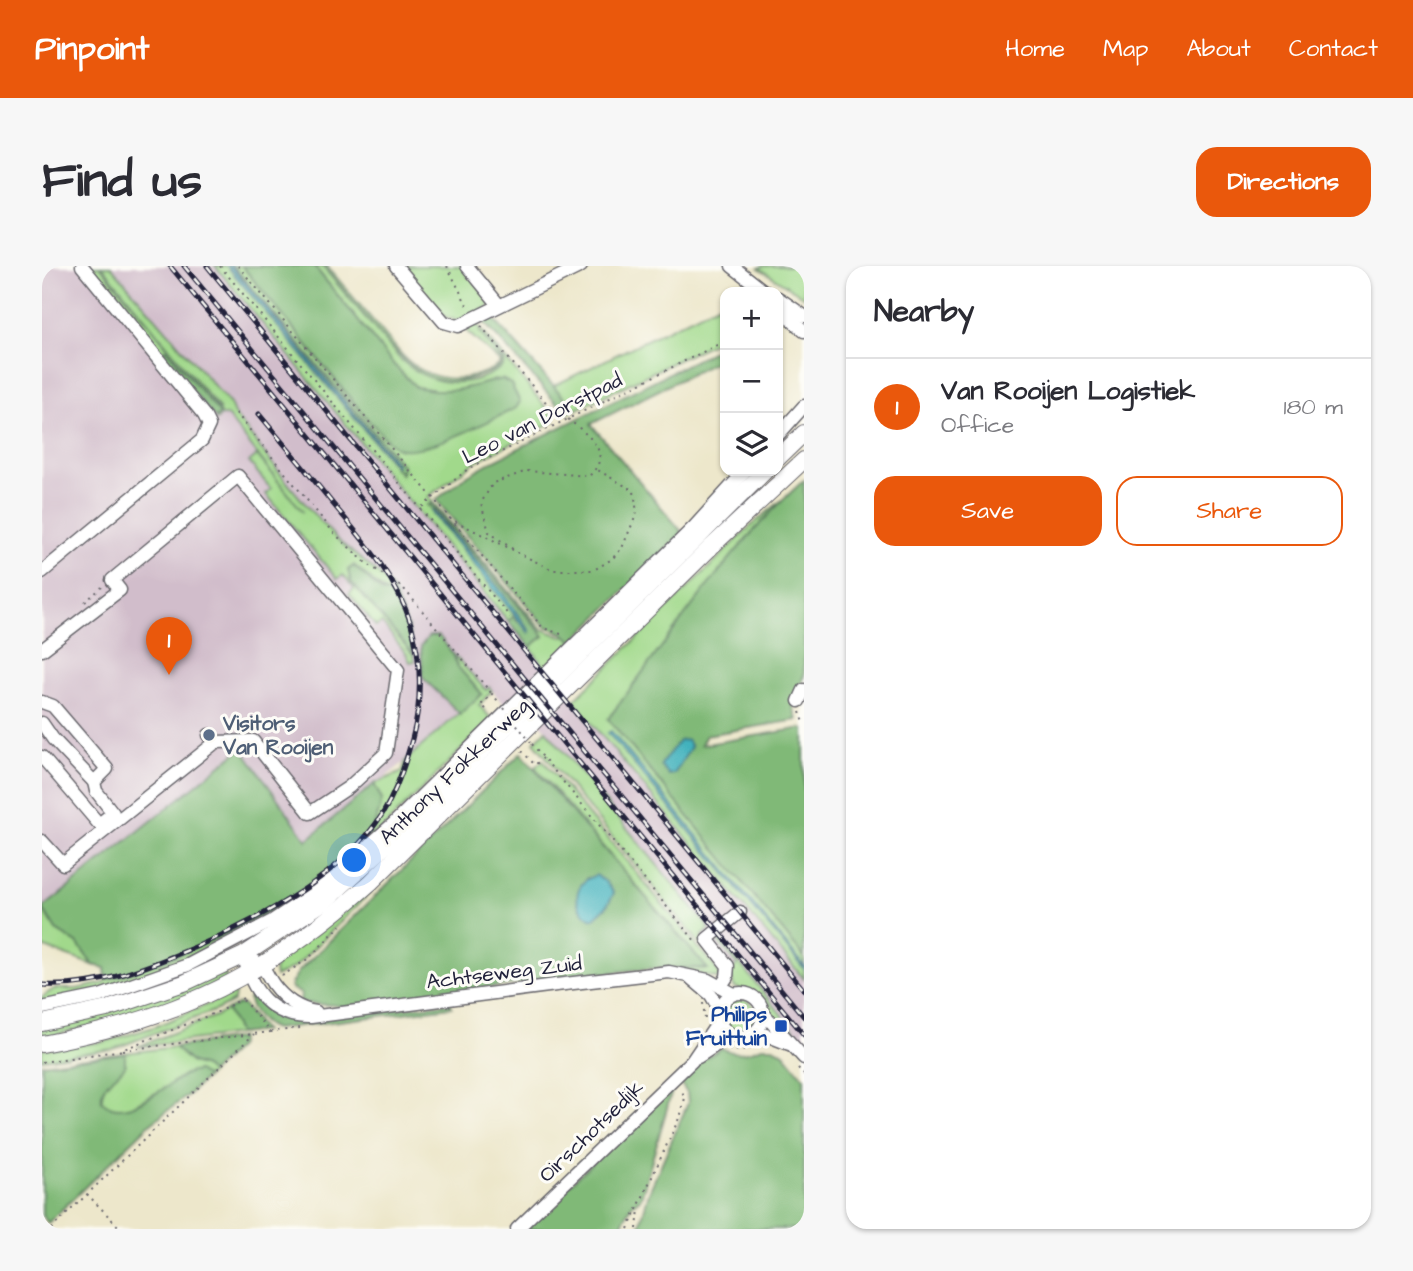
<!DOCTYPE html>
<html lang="en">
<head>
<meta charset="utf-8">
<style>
  body { margin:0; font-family:"Architects Daughter",sans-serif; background:#f7f7f7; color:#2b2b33 }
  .controls { position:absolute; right:21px; top:21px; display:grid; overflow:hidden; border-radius:14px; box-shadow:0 2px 5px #0004 }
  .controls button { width:63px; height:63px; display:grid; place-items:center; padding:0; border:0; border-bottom:2px solid #e1e1e2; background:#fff; color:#2b2b33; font:35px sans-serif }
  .you { position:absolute; left:313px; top:595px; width:24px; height:24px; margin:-18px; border:5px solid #fff; border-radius:50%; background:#1a73e8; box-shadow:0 0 0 10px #1a73e833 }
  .badge { display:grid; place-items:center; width:46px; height:46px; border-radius:50%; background:#ea580c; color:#fff; font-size:23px; font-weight:700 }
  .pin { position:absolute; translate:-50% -58px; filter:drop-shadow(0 2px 4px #0008) }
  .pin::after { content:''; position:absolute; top:37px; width:24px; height:21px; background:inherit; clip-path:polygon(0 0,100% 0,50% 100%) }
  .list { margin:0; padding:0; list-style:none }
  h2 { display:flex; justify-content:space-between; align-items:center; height:91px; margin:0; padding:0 28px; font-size:30px }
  h2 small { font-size:23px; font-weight:400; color:#7c7c81 }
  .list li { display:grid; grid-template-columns:46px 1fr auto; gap:21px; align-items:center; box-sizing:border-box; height:98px; padding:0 28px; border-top:2px solid #e1e1e2 }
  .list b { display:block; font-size:26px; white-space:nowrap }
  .list p { margin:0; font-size:23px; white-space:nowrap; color:#7c7c81 }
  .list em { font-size:23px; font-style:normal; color:#7c7c81 }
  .actions { display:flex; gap:14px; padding:21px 28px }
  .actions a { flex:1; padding:16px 0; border:2px solid #ea580c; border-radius:21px; text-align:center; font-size:24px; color:#ea580c }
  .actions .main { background:#ea580c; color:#fff }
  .icon { flex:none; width:38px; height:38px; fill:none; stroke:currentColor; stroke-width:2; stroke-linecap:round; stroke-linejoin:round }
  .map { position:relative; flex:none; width:762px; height:963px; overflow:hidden; border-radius:21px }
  header { display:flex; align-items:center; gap:42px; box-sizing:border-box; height:98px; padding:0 35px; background:#ea580c; color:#fff }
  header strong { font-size:33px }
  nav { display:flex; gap:38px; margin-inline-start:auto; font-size:24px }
  .intro { display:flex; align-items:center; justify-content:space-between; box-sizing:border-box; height:168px; padding:0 42px }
  h1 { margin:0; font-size:49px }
  .button { padding:18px 32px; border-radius:21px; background:#ea580c; color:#fff; font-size:24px; font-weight:700 }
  main { display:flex; gap:42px; padding:0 42px }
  aside { flex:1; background:#fff; border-radius:21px; box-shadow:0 2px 5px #0004 }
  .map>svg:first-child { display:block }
</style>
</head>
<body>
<header>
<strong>Pinpoint</strong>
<nav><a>Home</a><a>Map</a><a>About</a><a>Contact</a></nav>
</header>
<div class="intro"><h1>Find us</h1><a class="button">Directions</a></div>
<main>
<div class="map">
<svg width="762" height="963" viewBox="0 0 762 963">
  <rect width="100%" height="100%" fill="#fdfcf7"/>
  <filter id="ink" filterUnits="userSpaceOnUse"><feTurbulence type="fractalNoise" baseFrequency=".0143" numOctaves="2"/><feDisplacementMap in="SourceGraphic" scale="14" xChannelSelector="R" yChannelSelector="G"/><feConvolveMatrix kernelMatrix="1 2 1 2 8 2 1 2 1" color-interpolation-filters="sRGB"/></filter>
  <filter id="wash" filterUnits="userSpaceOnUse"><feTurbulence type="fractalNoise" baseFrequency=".00686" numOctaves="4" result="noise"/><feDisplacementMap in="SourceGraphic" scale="28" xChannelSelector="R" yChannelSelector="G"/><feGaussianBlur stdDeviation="1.57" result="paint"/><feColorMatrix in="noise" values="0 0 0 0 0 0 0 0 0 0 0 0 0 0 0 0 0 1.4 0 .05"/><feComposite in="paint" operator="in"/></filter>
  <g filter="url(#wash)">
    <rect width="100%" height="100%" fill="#ede7cb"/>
    <!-- industrial -->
    <path fill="#d1bdcb" d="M0,0H191L499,365L488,382L532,437L568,479L762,691V780L707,715L683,706L505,465L476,430L463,440L447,421L370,490L265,574L200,482L0,643Z"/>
    <!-- green -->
    <g fill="#a1d98b" stroke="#627e63" stroke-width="2">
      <path d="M48,0H58L178,144L60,0H69L188,138L192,148C224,189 256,233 292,270C307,286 343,309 351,325L343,326L312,299L306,304L309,316L372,389L373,395L368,396L365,389L340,357L334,361L307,328L312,323L301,309L295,313L224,228L229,223L207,196L215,189L261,246L185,150L180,149L174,154L173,152L178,147L124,84L119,87Z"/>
      <path d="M173,0H185L359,208L361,200L191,0H200L311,136L340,166L342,172L453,114L431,122L415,124H393L374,121L352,99L272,0H280L358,93C388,120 427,125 461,100L462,95L437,65L460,96L458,101C395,131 375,111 334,63C317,42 299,21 282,0H285L360,89C388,118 424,119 457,99V95L421,62L433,56L507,145L512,152V156L434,195L386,231L500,363L520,371L523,368L531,375L503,401L488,381L502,370L499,365L389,238L390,246L469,345L472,350L466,355Z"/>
      <path d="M360,0H420L449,34L447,41L416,55L403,51Z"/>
      <path d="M722,0H762V31L717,2Z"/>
      <path d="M683,35V71L533,144L511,120Z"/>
      <path d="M747,228L671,314L566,453L762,691V713L531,435L710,259Z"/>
      <path d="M411,388L444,424L447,421L450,425L437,439L450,453L327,576L248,640L136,698L58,724L0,737V731L12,723H35L63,717L64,714L96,705L340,534L332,518L360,506L364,494L439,428L415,400Z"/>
      <path d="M504,464L668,663L659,671L682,699L681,706L492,476Z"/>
      <path d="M501,494L680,710L675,712L628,701L665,703L493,501Z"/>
      <path d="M350,605L253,701L233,711L232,704L236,696Z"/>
      <path d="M1,642L14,664L35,677L51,699L0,681Z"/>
      <path d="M676,671L762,776V783L725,745L714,728L692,721L688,705L695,699L674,674Z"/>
      <path d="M181,705L185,713L107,746L0,772V763Z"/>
      <path d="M193,727L192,735L177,743L71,783L0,793V783L62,776L112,761Z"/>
      <circle cx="698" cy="749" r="16"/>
      <path d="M185,744L197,768L95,781L176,749Z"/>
      <path d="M132,781L150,797L162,801L169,807L165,811L155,805L84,843H71L60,835C58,818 71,810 83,800V787Z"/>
    </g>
    <!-- forest -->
    <g fill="#80b977" stroke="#516e59" stroke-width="2" fill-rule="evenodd">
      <path d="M189,0H191L361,200L360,207L352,201L354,197Z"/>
      <path d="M200,0H272L352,99L374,121L393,124H415L460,113L469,118L478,136L474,142C451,153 379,191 356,182C344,177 338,164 328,156Z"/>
      <path d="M447,48L533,144L524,148L438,52Z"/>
      <path d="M683,79V91L549,158L641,267L531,375L521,367L503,360L394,234L424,210L447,197Z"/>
      <path d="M124,83L178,148L173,152L119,87Z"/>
      <path d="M762,214V409L751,440L755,454L664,469L659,479L760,462L762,465V691L566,453C628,371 686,283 762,214Z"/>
      <path d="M387,238L391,239L502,370L488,381L466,355L472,350L475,355L484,359L455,320L393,245L385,239Z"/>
      <path d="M312,300L341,327L351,325L366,361L372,389L309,316L306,304Z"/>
      <path d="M387,370H397L411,388L415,400L440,428L418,448L381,412L379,380Z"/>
      <path d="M200,482L265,574L332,518L340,534C337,545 334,559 327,568C312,587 294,600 275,614C212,660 138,692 64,714L63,702L51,699L35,677L14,664L1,642Z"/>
      <path d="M479,487L666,703C623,699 581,705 537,710C459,719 381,731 302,741C287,737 273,740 258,736L259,728L249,722V718L257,705ZM545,612L564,641L551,652C531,643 532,627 545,612Z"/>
      <path d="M213,728L232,748L245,754L409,737L410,741L233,763C222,760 207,744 207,733Z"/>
      <path d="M197,738L201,739L222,765L197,768L185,744Z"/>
      <path d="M198,772L196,781L169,807L162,801L150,797L132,781Z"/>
      <path d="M720,781H731L742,787L762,812V963H597L607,926L646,837L645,827L636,814L653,798L680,782C694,790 706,787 720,781Z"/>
      <path d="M83,787V800C73,813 58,816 60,835C83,858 124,818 146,807L155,805L165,811L145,830L109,857L6,957L0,950V798Z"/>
      <path d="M632,818L599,932L590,939L577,963H481Z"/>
    </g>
    <!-- water -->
    <g fill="#43b2bd" stroke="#326a7c" stroke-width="2">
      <path d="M185,0H189L354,198L353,200Z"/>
      <path d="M390,245L455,320L488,365L487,367L390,247Z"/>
      <path d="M569,465L762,700V703L566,467Z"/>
      <path d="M645,474L649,481L632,508L627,509L619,500L620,497L637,475Z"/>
      <path d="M554,609L564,616L572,627L564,641L551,653C529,642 530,617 554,609Z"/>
    </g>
  </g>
  <g filter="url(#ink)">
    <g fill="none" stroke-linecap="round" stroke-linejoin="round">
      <!-- minor casing -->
      <g stroke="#69676d" stroke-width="15">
        <g id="minor">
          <path d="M354,0L402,56L416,60L539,0"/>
          <path d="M425,0L457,39"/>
          <path d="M690,0L723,26"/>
          <path d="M736,32L762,50"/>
          <path d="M736,42L762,65"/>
          <path d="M736,169L762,140"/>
          <path d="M0,306L160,174L167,159L162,149L40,0"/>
          <path d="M0,384L78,324L70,314L196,210L356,404L344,487L307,521L268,547L211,475L174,476"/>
          <path d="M757,435L762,424"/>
          <path d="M0,436L11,440L65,503L52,516L54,525L71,547L57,558L0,491"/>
          <path d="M0,457L11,473L52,516"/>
          <path d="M0,575L21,598L174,476L167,469"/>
          <path d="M202,689C208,725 230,752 269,751L514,719L627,706L666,714L692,728"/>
          <path d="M213,695C223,701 225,709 231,718C242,733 256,743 274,746"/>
          <path d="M650,713L669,729L677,743"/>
          <path d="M679,720L685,711L686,700L665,673L698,646"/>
          <circle cx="699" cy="749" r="22"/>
          <path d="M0,742L58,730L146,699L230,655L275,625L351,558L652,261L703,205"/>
          <path d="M721,747L762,792"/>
          <path d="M711,768L724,769L747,778"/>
          <path d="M656,791L689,769"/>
          <path d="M475,963L650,795L677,755"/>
        </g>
      </g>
      <!-- major casing -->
      <g stroke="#69676d" stroke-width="18">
        <g id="major">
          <path d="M736,192L762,167"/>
          <path d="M0,757L65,743L142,717L202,689L283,635L350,574L723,205"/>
          <path d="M0,778C139,752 224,710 329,616L670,280L762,194"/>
        </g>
      </g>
      <!-- path -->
      <g stroke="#69676d" stroke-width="2" stroke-dasharray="2 5" stroke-linecap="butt">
        <path d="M178,0L468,351"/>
        <path d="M196,0L391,232L380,241"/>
        <path d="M405,0L426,41"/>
        <path d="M699,22L703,26"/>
        <path d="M439,60L519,154"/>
        <path d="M194,147L292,267L323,296L362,323L450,428"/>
        <path d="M526,153C545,169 573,186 547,210L485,205L451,217L439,237L447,266L476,287L511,304H552L570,293L580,282L595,247L592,225L554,203"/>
        <path d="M407,252L471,284"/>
        <path d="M43,336L60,321"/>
        <path d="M519,368L501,362L391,232L427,202L683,75"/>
        <path d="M444,443L439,439L450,428L457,436"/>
        <path d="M758,446L762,456"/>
        <path d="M490,478L654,676"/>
        <path d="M480,485L493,499L501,492"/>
        <path d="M240,710L267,692L299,659"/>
        <path d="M201,734L229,766L258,762"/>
        <path d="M661,737L663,753"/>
        <path d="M687,783L698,785L716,780"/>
        <path d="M81,784L228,766"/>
        <path d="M77,785L178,745L205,730"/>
        <path d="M0,796L75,785"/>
        <path d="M756,802L762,809"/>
        <path d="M45,928L79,963"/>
        <path d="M9,963L212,768"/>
        <path d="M586,963L639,848L643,832L639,823"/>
        <path d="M595,963L597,943"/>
      </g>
      <!-- minor -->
      <use href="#minor" stroke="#fff" stroke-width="12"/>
      <!-- major -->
      <use href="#major" stroke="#fff" stroke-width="16"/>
      <!-- rail casing -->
      <g stroke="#22223b" stroke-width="5">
        <g id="rail">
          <path d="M128,0L762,769"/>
          <path d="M142,0L762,751"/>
          <path d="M165,0L762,724"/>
          <path d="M0,719C57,722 106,701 158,679C222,650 303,608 341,547C355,524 363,499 370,473C380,436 380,395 369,358C354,311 322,275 291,238C267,208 242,178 217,148"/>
        </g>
      </g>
      <!-- rail -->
      <use href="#rail" stroke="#fdfcf7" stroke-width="2.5" stroke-dasharray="8" stroke-linecap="butt"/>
      <!-- path-bridge -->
      <path stroke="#69676d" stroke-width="2" stroke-dasharray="2 5" stroke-linecap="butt" d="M462,442L490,478"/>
    </g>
  </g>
  <!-- markers -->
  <circle fill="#5c6f8a" stroke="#fdfcf7" stroke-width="2.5" cx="167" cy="469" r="7"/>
  <rect fill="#1a4fb4" stroke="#fdfcf7" stroke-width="2.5" x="732" y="753" width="14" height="14" rx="3.5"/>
  <g text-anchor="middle" stroke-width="6" stroke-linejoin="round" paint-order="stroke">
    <!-- street labels -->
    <g font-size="21" fill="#22223b" stroke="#fdfcf7">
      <text transform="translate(500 152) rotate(-27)" y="7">Leo van Dorstpad</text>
      <text transform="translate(412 505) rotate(-44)" y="7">Anthony Fokkerweg</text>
      <text transform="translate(462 706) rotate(-7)" y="7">Achtseweg Zuid</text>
      <text transform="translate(549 865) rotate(-44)" y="7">Oirschotsedijk</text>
    </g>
    <!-- service labels -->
    <g font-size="21" font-weight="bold" fill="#4e5e75" stroke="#fdfcf7" text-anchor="start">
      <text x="181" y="464">Visitors<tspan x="181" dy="24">Van Rooijen</tspan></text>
    </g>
    <!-- transit labels -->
    <g font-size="21" font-weight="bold" fill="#164399" stroke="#fdfcf7" text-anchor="end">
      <text x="725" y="755">Philips<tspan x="725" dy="24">Fruittuin</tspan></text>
    </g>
  </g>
</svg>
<div class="controls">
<button>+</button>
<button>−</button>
<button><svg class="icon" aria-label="layers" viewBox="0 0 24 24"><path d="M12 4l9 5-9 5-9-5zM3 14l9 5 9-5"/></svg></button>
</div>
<div class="you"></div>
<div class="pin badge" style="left:127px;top:409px">1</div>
</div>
<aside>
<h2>Nearby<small></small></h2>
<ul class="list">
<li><span class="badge">1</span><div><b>Van Rooijen Logistiek</b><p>Office</p></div><em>180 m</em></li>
</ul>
<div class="actions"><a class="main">Save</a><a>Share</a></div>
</aside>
</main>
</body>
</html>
